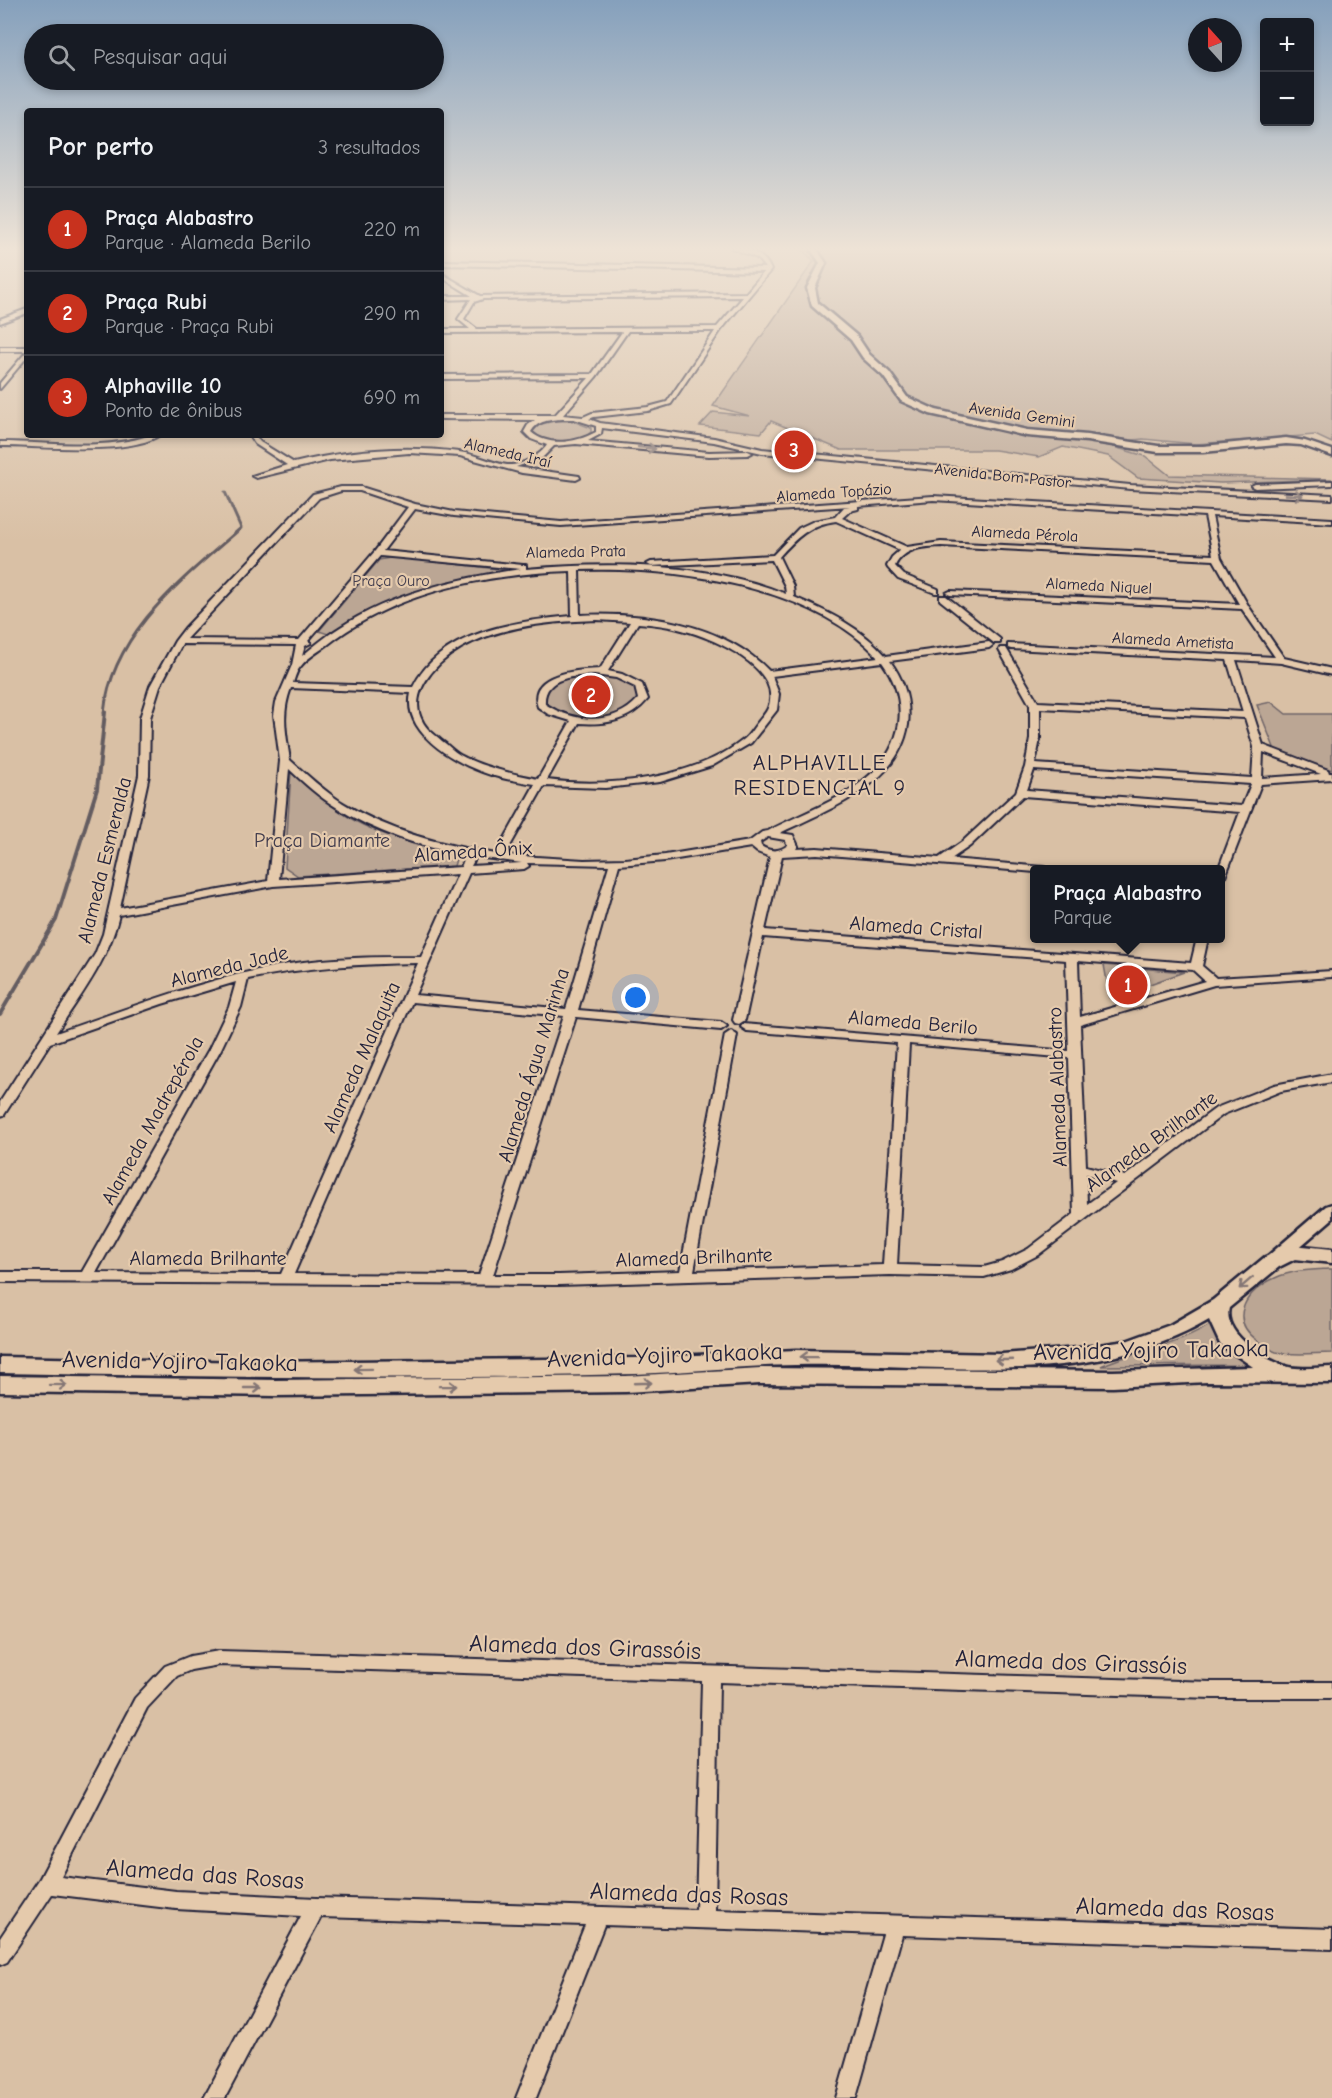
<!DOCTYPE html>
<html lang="pt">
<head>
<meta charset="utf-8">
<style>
  body { margin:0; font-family:"Comic Neue",sans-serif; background:#242831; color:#f1f3f6 }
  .controls { position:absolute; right:18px; top:18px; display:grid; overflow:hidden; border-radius:6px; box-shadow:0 3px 9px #0003 }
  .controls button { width:54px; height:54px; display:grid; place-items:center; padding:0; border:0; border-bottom:2px solid #363941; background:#171b24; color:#f1f3f6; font:30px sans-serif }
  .compass { position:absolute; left:1188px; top:18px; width:54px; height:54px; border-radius:50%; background:#171b24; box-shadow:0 3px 9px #0003; rotate:339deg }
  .you { position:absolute; left:636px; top:998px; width:21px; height:21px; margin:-15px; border:4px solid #fff; border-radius:50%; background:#1a73e8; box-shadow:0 0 0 9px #1a73e833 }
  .badge { display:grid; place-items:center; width:39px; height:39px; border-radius:50%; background:#c8321e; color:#fff; font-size:20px; font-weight:700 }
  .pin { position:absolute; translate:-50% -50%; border:3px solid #fff; box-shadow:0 2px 6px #0006 }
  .popup { position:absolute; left:1030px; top:865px; width:195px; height:78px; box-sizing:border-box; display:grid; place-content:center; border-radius:6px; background:#171b24; filter:drop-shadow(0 2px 4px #0005); font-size:20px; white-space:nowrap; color:#9ea1a6 }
  .popup b { font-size:22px; color:#f1f3f6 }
  .popup::after { content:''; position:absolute; left:50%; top:100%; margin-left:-12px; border:12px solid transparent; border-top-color:#171b24 }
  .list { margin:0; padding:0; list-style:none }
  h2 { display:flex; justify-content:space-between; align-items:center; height:78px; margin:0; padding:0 24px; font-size:26px }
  h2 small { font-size:20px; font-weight:400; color:#9ea1a6 }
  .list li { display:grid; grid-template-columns:39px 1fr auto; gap:18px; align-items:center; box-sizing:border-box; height:84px; padding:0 24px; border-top:2px solid #363941 }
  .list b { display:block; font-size:22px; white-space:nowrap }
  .list p { margin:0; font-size:20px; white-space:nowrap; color:#9ea1a6 }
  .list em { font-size:20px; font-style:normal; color:#9ea1a6 }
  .icon { flex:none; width:33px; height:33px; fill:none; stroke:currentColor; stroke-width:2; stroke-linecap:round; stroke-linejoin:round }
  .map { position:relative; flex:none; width:1332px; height:2098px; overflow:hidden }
  .search { position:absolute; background:#171b24; box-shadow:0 3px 9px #0003; left:24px; top:24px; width:420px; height:66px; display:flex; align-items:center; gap:15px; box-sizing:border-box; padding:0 21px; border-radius:33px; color:#9ea1a6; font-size:22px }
  .panel { position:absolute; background:#171b24; box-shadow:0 3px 9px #0003; left:24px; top:108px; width:420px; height:330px; border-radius:6px }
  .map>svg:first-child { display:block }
</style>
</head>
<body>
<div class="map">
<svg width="1332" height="2098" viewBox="0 0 1332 2098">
  <rect width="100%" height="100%" fill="#d9c0a5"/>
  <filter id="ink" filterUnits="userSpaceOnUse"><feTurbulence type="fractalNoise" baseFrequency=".0167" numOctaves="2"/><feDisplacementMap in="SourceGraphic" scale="12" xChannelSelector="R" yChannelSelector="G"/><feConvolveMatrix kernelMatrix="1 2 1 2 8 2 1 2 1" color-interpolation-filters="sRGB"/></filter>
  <g filter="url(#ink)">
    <!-- green -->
    <g fill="#bba694" stroke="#6e6468" stroke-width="1.5">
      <path d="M800,248H1332V443L1315,435L1196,444L1143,439L1100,443L1145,456L1169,475L1332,479L1221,483L1138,478L1108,456L1063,447L1039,457L995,450H841L771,421L761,433L700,426L713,412L750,416L713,406L814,261Z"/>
      <path d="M554,421H573L591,428V432C579,444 545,446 533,432L538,425Z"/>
      <path d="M395,557L506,570C489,580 466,579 447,584C405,596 366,613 328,634L319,631L379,560Z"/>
      <path d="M606,674L636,686L641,699C634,704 626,713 618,716C592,725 565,718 543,704V690C561,674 583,674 606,674Z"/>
      <path d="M1271,702L1286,714H1332V770L1275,750L1257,705Z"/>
      <path d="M291,771C314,790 336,812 363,825C393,839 425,847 457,856L454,866L298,876L285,867Z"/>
      <path d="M1104,965L1184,972L1110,998Z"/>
      <path d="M1329,1269H1332V1353C1314,1353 1294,1356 1276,1352C1270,1350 1263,1344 1257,1340C1227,1318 1247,1290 1275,1278C1292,1270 1310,1270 1329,1269Z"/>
      <path d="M1214,1322L1234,1352L1248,1365L1101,1366C1139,1349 1180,1347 1214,1322Z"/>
    </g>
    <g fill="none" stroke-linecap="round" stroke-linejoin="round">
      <!-- stream-far1 -->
      <path stroke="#645b61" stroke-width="3" d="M104,713C112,632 184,578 241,528L225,492"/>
      <!-- stream -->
      <path stroke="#645b61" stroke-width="4" d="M0,1014L56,920L97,789L105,712"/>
      <!-- minor casing -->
      <g stroke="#22223b" stroke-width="4">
        <g id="minor">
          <path d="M731,248C747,247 765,254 771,270L721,330L671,404L648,411L594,417L589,419L600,423L714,438L762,449L1130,485L1332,495V499L1130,489L833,460L762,453L714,442L602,428L601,434L588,441L709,452L748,451L752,453L748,455L709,456L576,444L554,446L542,458L516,467L579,476L580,478L576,480L522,473L460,456L409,453L330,460L256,478L252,476L287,465L255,444L249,435H255L260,442L294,463C347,450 404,445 459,452C475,454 492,463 507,465C521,466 540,456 547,445L531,439L524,432L528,425L535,420L441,419V415H555L589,378L441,379V375L592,374L622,332L441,333V329H470L458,319L471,299L441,300V296H472L441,277V273L480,296L746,293L764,272L441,265V261L765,268L757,258ZM743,297L717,327L477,329L464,319L474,302L483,299ZM628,331H715L667,402L648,407L592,413L583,417L563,415L596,377ZM562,419H574L596,426V432C576,443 548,447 531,432C538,420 550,420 562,419Z"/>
          <path d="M27,309V313L0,323V319Z"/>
          <rect x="0" y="347" width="27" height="4"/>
          <path d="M27,351V357L0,389V383Z"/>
          <path d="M151,435H160C128,456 40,446 0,446V442C47,442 106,451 151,435Z"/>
          <path d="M1332,481V485L1255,488L1251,486L1255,484Z"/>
          <path d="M341,487H361L415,504L454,512L561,522L933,496L1332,519V523L1212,516L1221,558L1249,607L1284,658L1332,669V675L1281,663L1236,660L1263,745L1328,770L1329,773H1332V779L1261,784L1225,877L1221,878V870H1218L1240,812L1023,796L970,846L951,859L1044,867L1049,870H1035V872L817,854L782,856L765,930L1191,963L1197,938H1208L1202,966L1216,978L1332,971V977L1214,985L1080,1025L1086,1166L1125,1176L1216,1108L1274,1085L1332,1074V1082L1281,1091L1224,1114L1038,1255L1011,1269L984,1277L890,1275L559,1285L0,1282V1272H82L209,1049L229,1007L236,982L162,1004L50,1043L4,1115L0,1116V1102L95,954L103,934L139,775L140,718L150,686L175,641L185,628L313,494ZM341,491H360L408,507L375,551L299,640L186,639L319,498ZM933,500L1205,516L1213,555L941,542L907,547L842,518L850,511L858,509V506ZM850,506L844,507L835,517L814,521L799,528L773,555L651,562L647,564L651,566L772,560L785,586L786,594C707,562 609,562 526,569V565H523L383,551L415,509L454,516L561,526ZM836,521L900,550L892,557L887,566L888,568L898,579L935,593H938V589L904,575L895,566C904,548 923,547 941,546L1214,560L1239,604L950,591L946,593L950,595L1242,609L1275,657L1008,644V648L1011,649L1227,660L1243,712L1038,702L1006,648H1000L999,650L1030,705V739L1025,767L1016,792L962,842L939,858L817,848L796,849L798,846L793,835L780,833C829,809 898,786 908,725C911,701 904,680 890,661L989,648L993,645L989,642L886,656C862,628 827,611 794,597L793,586L779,557C796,538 810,524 836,521ZM380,556L521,569C458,578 393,593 339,628C326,636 314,646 302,656L305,646L311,643L308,641ZM579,570C674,567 810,584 878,657L769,671C723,623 644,612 580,615ZM571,571L572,616C516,621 440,631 413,687L293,683C295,677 297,670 301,666C307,658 318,652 326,646C394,592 486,574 571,571ZM576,621L597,620L630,622L600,669C578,670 526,673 538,707L548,714L571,721L538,779C511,773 484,768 460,755C453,751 448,745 442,741C438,737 432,733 428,729C401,698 435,663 461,648C495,629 537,623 576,621ZM638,623C653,624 668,626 682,630C711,637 784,668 768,708C766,713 761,718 758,722C753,728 749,736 743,740C694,779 608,788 547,780L579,723C606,725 630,721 648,699L642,684L622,674L608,671ZM182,644L296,645L292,665L276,702L274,715L280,761L268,881L120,908L149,775L150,718L160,686ZM882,662C895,680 902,700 899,723C889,787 816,805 768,831L762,832L750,841L665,855L625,859L584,860L505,855L544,786L605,788L660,782L712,766L751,743L777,710L779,694L772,676ZM594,675L616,678L635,687L638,699C614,726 574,723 545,704C543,677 574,676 594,675ZM291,688L411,693C401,736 463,768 498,777C510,780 523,782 535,784L496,854C443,845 390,832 343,803C324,791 307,775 290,760C286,733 281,714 291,688ZM1040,708L1245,718L1254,747L1252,778L1035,764L1040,739ZM1263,752L1321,774L1262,778ZM289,769C304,783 319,797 336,807C374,832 421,847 466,855L461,867L279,879ZM1034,770L1251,784L1242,806L1027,790ZM768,837L785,840L788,845C779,852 770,852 761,846L760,842ZM751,847L757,852L770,857L733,1020L735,1023L739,1024L745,1020L763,937L1066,960L1069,1051L743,1024L741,1027L747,1031L897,1043L883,1265L694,1271L737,1035L731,1031L725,1035L680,1271L559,1275H493L576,1017L721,1030L727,1026L721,1022L578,1010L619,865L665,861ZM476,857L522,863L471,866ZM527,863L609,865L566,1009L415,995L469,873L524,869L529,866ZM458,874L421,957C377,957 332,957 289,964C209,977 133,1007 56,1033C81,995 109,959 119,915L273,886ZM1078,961L1193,970L1205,981L1080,1017ZM418,963L281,1274L96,1273L221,1049L241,1007L248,979C305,967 360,964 418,963ZM412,1002L564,1016L479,1275L294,1274ZM909,1044L1069,1058L1074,1214L1028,1249L1002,1262L984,1267L897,1265ZM1086,1174L1116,1183L1087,1204Z"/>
          <path d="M940,596H946L1000,639V643H994L940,600Z"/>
          <path d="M219,1651L1212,1682H1332V1698H1212L719,1682L715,1910L1332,1929V1949L902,1935L856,2098H836L883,1934L604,1925L536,2098H516L585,1925L321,1917L225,2098H204L301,1916L176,1909L52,1894L7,1962L0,1965V1938L40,1878L135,1698L165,1666L190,1656ZM219,1665L702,1681L696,1910L316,1898L176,1891L61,1877L147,1708L177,1676L191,1670Z"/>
        </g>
      </g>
      <!-- tertiary casing -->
      <g stroke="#22223b" stroke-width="5">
        <g id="tertiary">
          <path d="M810,248H816L826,263L815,288L818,303L857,336L869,354L889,372L907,397L936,410L1027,430L1087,435L1158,446H1203L1286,438L1305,441L1332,450V456L1301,445L1286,444L1203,452H1158L1087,441L1027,436L930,414L901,401L883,376L863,358L851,340L812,306L807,288L820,263Z"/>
          <path d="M1332,1204V1219L1281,1263H1269L1266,1259L1269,1255L1326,1206Z"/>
        </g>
      </g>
      <!-- secondary casing -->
      <g stroke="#22223b" stroke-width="5">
        <path id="secondary" d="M1293,1245L1332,1249V1263L1295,1259L1279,1267L1229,1308C1222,1334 1267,1362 1289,1367C1301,1370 1319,1367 1332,1367V1383L1207,1382L1113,1387L760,1384L626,1392L275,1396L0,1392V1376L275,1380L626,1376L760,1368L1113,1371L1253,1367L1220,1344L1209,1320C1085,1393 932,1361 795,1365C742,1366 689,1372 636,1374C424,1380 212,1377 0,1373V1357L252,1362L637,1358L796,1350L1002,1354L1078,1348L1126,1341L1170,1325L1213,1300L1265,1257Z"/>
      </g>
      <!-- minor -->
      <use href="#minor" fill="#e5caac" fill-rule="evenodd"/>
      <!-- tertiary -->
      <use href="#tertiary" fill="#e5caac" fill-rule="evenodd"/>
      <!-- secondary -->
      <use href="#secondary" fill="#e5caac" fill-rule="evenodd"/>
    </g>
    <!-- one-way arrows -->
    <defs><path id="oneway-shaft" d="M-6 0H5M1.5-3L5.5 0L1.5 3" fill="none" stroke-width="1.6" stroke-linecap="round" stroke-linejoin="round" transform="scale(1.5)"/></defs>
    <g stroke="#847674">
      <use href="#oneway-shaft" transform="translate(647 448) rotate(6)"/>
      <use href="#oneway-shaft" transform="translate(1294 495) rotate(3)"/>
      <use href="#oneway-shaft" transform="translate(1246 1283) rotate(139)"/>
      <use href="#oneway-shaft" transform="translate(809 1357) rotate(-179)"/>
      <use href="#oneway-shaft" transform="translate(1004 1360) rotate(178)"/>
      <use href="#oneway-shaft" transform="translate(363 1369) rotate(179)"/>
      <use href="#oneway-shaft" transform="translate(643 1383) rotate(-2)"/>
      <use href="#oneway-shaft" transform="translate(58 1385) rotate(1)"/>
      <use href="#oneway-shaft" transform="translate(448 1386) rotate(-1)"/>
      <use href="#oneway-shaft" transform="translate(253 1388)"/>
    </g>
  </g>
  <!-- sky -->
  <linearGradient id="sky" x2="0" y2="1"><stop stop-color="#85a0bc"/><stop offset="0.46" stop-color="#eee3d6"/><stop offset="1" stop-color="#eee3d6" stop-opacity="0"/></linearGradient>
  <rect width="1332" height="541" fill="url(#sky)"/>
  <g text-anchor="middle" stroke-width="4.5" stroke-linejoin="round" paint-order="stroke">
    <!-- far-street labels -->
    <g font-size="16" fill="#22223b" stroke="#e5caac">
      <text transform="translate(1022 414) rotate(8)" y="6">Avenida Gemini</text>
      <text transform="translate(508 452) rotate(13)" y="6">Alameda Iraí</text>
      <text transform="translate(1003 475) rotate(6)" y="6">Avenida Bom Pastor</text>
      <text transform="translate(834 492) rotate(-4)" y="6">Alameda Topázio</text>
      <text transform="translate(1025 533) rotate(3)" y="6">Alameda Pérola</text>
      <text transform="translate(576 551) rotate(-1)" y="6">Alameda Prata</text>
      <text transform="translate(1099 585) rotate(3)" y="6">Alameda Niquel</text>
      <text transform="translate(1173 640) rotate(3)" y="6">Alameda Ametista</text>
    </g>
    <!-- far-park labels -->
    <g font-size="16" fill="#413c4d" stroke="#e5caac">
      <text x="391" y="586">Praça Ouro</text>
    </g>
    <!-- park labels -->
    <g font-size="20" fill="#413c4d" stroke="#e5caac">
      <text x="322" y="847">Praça Diamante</text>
    </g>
    <!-- street labels -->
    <g font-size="20" fill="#22223b" stroke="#e5caac">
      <text transform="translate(473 851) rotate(-4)" y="7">Alameda Ônix</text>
      <text transform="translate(104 860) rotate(-76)" y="7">Alameda Esmeralda</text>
      <text transform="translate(916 927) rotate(4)" y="7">Alameda Cristal</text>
      <text transform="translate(229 966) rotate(-14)" y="7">Alameda Jade</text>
      <text transform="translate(913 1022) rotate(5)" y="7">Alameda Berilo</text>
      <text transform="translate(361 1057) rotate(-66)" y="7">Alameda Malaquita</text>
      <text transform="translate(533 1065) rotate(-73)" y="7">Alameda Água Marinha</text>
      <text transform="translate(1057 1087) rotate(-92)" y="7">Alameda Alabastro</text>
      <text transform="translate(152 1120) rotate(-61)" y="7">Alameda Madrepérola</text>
      <text transform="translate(1151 1141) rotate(-36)" y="7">Alameda Brilhante</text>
      <text transform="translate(694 1257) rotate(-2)" y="7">Alameda Brilhante</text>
      <text x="208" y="1265">Alameda Brilhante</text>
    </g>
    <!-- quarter labels -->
    <g font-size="22" letter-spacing="1.5" fill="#22223b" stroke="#e5caac">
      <text x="820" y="770">ALPHAVILLE<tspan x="820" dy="25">RESIDENCIAL 9</tspan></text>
    </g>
    <!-- near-street labels -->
    <g font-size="24" fill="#22223b" stroke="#e5caac">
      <text transform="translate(1151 1350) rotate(-1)" y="8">Avenida Yojiro Takaoka</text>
      <text transform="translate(665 1355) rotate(-2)" y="8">Avenida Yojiro Takaoka</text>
      <text transform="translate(180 1361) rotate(1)" y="8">Avenida Yojiro Takaoka</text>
      <text transform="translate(585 1647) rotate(2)" y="8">Alameda dos Girassóis</text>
      <text transform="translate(1071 1662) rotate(2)" y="8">Alameda dos Girassóis</text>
      <text transform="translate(205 1874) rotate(4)" y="8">Alameda das Rosas</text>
      <text transform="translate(689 1894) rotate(2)" y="8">Alameda das Rosas</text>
      <text transform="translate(1175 1909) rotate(2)" y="8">Alameda das Rosas</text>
    </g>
  </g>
</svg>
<div class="controls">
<button>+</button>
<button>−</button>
</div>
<svg class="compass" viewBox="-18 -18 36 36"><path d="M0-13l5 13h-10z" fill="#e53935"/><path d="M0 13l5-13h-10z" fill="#9ea1a6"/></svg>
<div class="you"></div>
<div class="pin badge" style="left:1128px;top:985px">1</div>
<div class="popup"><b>Praça Alabastro</b>Parque</div>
<div class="pin badge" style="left:591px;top:695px">2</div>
<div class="pin badge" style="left:794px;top:450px">3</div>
<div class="search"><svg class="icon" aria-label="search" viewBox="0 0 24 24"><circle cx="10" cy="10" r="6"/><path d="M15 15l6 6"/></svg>Pesquisar aqui</div>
<section class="panel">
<h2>Por perto<small>3 resultados</small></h2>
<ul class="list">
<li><span class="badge">1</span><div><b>Praça Alabastro</b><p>Parque · Alameda Berilo</p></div><em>220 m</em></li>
<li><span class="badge">2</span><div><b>Praça Rubi</b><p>Parque · Praça Rubi</p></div><em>290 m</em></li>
<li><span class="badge">3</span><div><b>Alphaville 10</b><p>Ponto de ônibus</p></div><em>690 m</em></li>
</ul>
</section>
</div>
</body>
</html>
